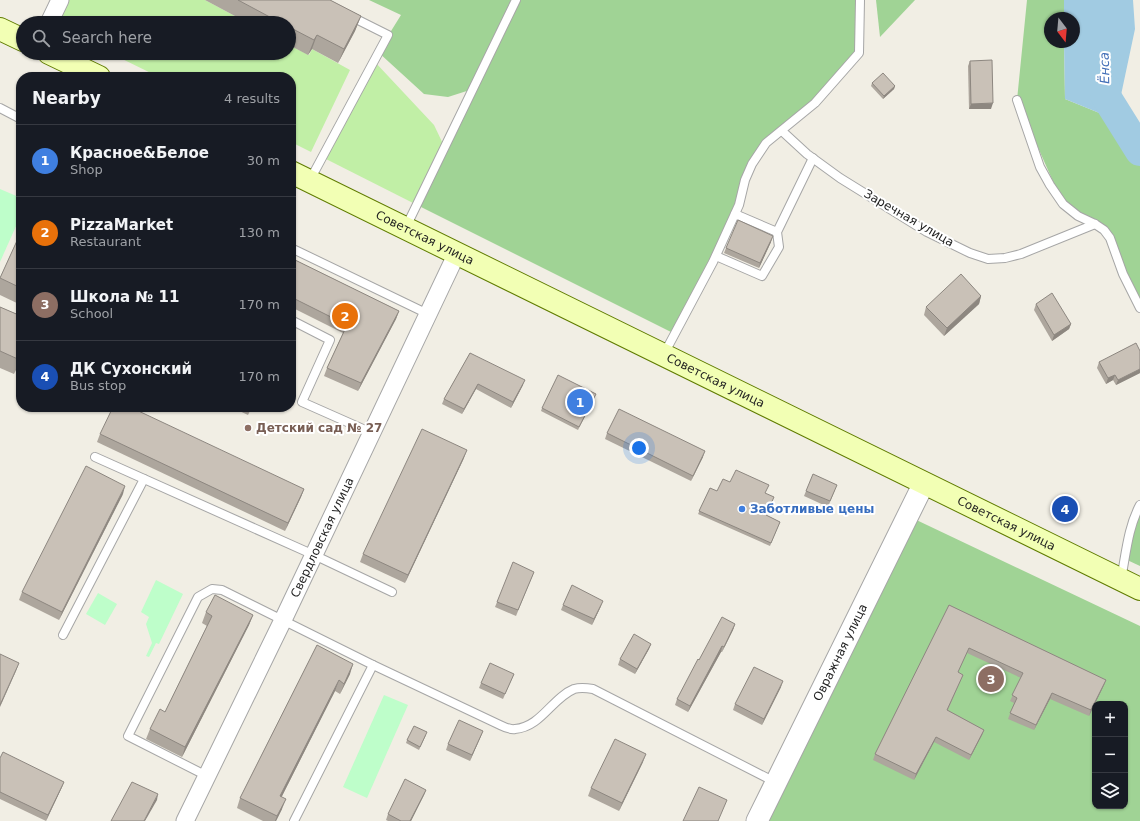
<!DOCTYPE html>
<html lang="en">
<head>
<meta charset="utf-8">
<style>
  body { margin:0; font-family:"DejaVu Sans",sans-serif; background:#242831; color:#f1f3f6 }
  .controls { position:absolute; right:12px; bottom:12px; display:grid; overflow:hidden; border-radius:8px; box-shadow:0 1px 3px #0004 }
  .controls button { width:36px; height:36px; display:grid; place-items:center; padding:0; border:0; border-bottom:1px solid #363941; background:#171b24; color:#f1f3f6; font:20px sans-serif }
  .compass { position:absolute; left:1044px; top:12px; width:36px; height:36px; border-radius:50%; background:#171b24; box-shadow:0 1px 3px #0004; rotate:164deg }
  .you { position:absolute; left:639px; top:448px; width:14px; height:14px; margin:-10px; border:3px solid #fff; border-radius:50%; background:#1a73e8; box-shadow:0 0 0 6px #1a73e833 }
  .badge { display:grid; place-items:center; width:26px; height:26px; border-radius:50%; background:#8c9099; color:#fff; font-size:13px; font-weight:700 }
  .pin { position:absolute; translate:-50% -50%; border:2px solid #fff; box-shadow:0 1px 4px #0006 }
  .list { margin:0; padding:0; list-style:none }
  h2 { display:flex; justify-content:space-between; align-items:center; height:52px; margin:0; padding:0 16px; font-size:17px }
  h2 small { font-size:13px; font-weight:400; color:#9ea1a6 }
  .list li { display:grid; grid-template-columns:26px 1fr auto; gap:12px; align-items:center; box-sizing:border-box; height:72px; padding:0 16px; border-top:1px solid #363941 }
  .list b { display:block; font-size:15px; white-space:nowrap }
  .list p { margin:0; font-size:13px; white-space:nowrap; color:#9ea1a6 }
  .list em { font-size:13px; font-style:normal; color:#9ea1a6 }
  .icon { flex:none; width:22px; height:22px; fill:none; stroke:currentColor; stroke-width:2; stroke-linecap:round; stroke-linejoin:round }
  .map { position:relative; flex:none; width:1140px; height:821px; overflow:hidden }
  .search { position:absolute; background:#171b24; box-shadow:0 1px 3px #0004; left:16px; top:16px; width:280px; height:44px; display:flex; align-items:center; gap:10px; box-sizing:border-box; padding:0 14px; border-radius:22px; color:#9ea1a6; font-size:15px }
  .panel { position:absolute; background:#171b24; box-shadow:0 1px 3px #0004; left:16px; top:72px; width:280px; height:340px; border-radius:16px }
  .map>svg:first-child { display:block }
</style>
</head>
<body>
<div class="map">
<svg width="1140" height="821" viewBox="0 0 1140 821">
  <rect width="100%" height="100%" fill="#f1eee4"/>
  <!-- grass -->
  <g fill="#c1efa6">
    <path d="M60,0H205L248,23H49Z"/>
    <path d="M289,45L309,55L312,49L350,70L311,152L291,142V77H159L110,53H289Z"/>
    <path d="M374,61L434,125L445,148L417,205L322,157Z"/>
  </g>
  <!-- forest -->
  <g fill="#a0d395" fill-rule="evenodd">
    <path d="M369,0H860L859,53L782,131L752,164L739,205L675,334L417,205L473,89L448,97L424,94L378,52L401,15Z"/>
    <path d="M876,0H915L880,37Z"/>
    <path d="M1027,0H1064V18H1050V42H1064L1065,99L1124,123L1140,150V308L1110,238L1063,204L1017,100Z"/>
    <path d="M1140,505V566L1125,559Z"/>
    <path d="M908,516L1140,626V821H757ZM1095,704H1125V806H1095Z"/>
  </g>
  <!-- park -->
  <g fill="#befeca">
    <path d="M0,189L21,198V215L0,262Z"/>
    <path d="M156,580L183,594L159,644L156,643L149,657L146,656L152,643L146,624L149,617L141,612Z"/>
    <path d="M98,593L117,604L105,625L86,614Z"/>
    <path d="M384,695L408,705L367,798L343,787Z"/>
  </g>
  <!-- water -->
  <path fill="#a1cbe2" d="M1064,0H1133L1135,29L1121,95L1127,109L1140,127V150L1124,123L1065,99L1064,42H1074V18H1064Z"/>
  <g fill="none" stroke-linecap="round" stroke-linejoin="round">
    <!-- river -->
    <path stroke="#a1cbe2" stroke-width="30" d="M1105,86V95L1140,151"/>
    <!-- service casing -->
    <g stroke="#a6a6a6" stroke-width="10">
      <g id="service">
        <path d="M1017,100L1040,167L1050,185L1063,204L1078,216L1095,224L1104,230L1110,238L1123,274L1140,308"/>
        <path d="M0,108L21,119"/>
        <path d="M782,131L807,154L840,178L927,232L970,253L988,259L1005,258L1021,254L1095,224"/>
        <path d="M310,180L388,35L350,16"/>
        <path d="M735,214L777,232"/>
        <path d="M406,227L516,0"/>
        <path d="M291,248L428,314"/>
        <path d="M716,256L762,276L779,247L777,232L813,158"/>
        <path d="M291,320L330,340L302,402L372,433"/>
        <path d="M664,354L713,262L739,205L745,180L752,164L766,143L815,103L859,53L860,0"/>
        <path d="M95,457L314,555L392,592"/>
        <path d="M1121,579C1126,554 1128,527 1140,505"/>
        <path d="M63,635L144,479"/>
        <path d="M207,776L128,736L198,597L212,589L222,590L373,665L500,725C504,727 510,730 515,729C541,727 552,698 574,689C581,687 587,688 593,689L775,782"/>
        <path d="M294,821L373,665"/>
      </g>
    </g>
    <!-- minor casing -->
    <g stroke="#a6a6a6" stroke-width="19">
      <g id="minor">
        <path d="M49,23L60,0"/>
        <path id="s1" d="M185,821L283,620L457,253"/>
      </g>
    </g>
    <!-- tertiary casing -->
    <g stroke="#a6a6a6" stroke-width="23">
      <g id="tertiary">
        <path id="s2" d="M757,821L924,483"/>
      </g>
    </g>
    <!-- secondary casing -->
    <g stroke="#607c00" stroke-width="24">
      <g id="secondary">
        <path d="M0,29L23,40"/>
        <path d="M49,53L99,77"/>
        <path id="s3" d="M291,172L1140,589"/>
      </g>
    </g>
    <!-- service -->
    <use href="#service" stroke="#fff" stroke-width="8"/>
    <!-- minor -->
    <use href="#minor" stroke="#fff" stroke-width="17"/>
    <!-- tertiary -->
    <use href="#tertiary" stroke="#fff" stroke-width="21"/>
    <!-- secondary -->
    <use href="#secondary" stroke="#f2ffb4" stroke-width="22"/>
  </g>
  <!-- wall -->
  <g fill="#ada69d">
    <path d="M205,0H330L361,16L355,31L338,63L312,49L308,55L289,45V23H248Z"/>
    <path d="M970,61L991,109H969L968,66Z"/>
    <path d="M872,83L895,86L894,89L883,99L871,86Z"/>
    <path d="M21,232V305L0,295V278Z"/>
    <path d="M771,242L759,268L724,253L726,248Z"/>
    <path d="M291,258L399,311L396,319L358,391L324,376L327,368L343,333L291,307Z"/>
    <path d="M981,296L979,304L944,336L924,315L926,307Z"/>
    <path d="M1036,304L1071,324L1069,329L1052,341L1034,310Z"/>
    <path d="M0,307L21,316V359L14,374L0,368Z"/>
    <path d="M1140,351V373L1116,385L1113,380L1106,384L1097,368L1099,362Z"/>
    <path d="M470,353L523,385L511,408L476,389L462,414L442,404L444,399Z"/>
    <path d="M595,397L578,430L541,411L542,408Z"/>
    <path d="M231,407H252L248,415Z"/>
    <path d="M607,433L703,457L691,481L605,439Z"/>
    <path d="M100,434L304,489L301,497L285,531L97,442Z"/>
    <path d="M464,458L405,583L360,562L363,554Z"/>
    <path d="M730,482L765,493L766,515L780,522L770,546L698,514L710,488L717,491Z"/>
    <path d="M835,490L828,507L804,496L806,491Z"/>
    <path d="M123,494L59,620L19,600L22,592Z"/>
    <path d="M534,572L516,616L495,607L497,602Z"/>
    <path d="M563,605L601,606L592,625L561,610Z"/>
    <path d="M949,605L1106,680L1104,685L1089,716L1050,699L1034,730L1008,719L1014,703L1010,701L1021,678L967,653L958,672L963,675L948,710L984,730L982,735L969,760L934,742L914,780L873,760L875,754Z"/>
    <path d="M206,612L253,615L249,625L182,757L146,739L150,729L165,712L207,626L202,623Z"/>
    <path d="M735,624L733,630L722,652H721L688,712L675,705L677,699L699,660Z"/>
    <path d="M651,644L649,649L635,674L618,665L620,659Z"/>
    <path d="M317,645L350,674L340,694L335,691L282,796V809L276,821H263L237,808L240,798Z"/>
    <path d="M514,674L503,699L479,688L481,683Z"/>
    <path d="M781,687L762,725L733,710L735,704Z"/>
    <path d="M483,731L470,761L446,750L448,744Z"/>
    <path d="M426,735L419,750L406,743L407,740Z"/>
    <path d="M0,758L64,782L62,787L46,821L0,799Z"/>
    <path d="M643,762L619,811L588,796L591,788Z"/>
    <path d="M426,790L424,795L411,821H388L386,820L388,814Z"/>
  </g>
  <!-- shaded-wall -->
  <g fill="#8d8780">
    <path d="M361,16L355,31L338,63L344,49Z"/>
    <path d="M317,35L312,49L308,55L314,40Z"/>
    <path d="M895,86L894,89L883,99L884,96Z"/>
    <path d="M993,103L991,109H969L971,104Z"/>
    <path d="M773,236L771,242L759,268L760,263Z"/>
    <path d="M981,296L979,304L944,336L947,328Z"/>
    <path d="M399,311L396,319L358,391L361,383Z"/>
    <path d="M1071,324L1069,329L1052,341L1054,335Z"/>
    <path d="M21,357V359L14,374Z"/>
    <path d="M1140,369V373L1116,385L1118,380Z"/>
    <path d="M1115,375L1113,380L1106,384L1108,378Z"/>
    <path d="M525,380L523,385L511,408L513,402Z"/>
    <path d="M478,384L476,389L462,414L464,409Z"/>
    <path d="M467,450L464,458L405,583L408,575Z"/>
    <path d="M705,451L703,457L691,481L693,476Z"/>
    <path d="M125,486L123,494L59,620L62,612Z"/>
    <path d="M304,489L301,497L285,531L288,523Z"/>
    <path d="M603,601L601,606L592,625L594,619Z"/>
    <path d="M253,615L249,625L182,757L185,747Z"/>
    <path d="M735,624L733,630L722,652L724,647Z"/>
    <path d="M651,644L649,649L635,674L637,669Z"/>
    <path d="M722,646L721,652L688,712L690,706Z"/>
    <path d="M19,663L16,671L0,707V705Z"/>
    <path d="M353,664L350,674L340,694L344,684Z"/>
    <path d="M339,680L335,691L277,806L280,796Z"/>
    <path d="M1106,680L1104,685L1089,716L1091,710Z"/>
    <path d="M783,681L781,687L762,725L764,719Z"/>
    <path d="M1052,693L1050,699L1034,730L1036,725Z"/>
    <path d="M984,730L982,735L969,760L971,755Z"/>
    <path d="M483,731L481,736L470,761L472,755Z"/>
    <path d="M936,737L934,742L914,780L916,774Z"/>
    <path d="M646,754L643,762L619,811L622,803Z"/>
    <path d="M64,782L62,787L46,821L48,815Z"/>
    <path d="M426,790L424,795L411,821H410Z"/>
    <path d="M158,794L157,800L145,821H144Z"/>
    <path d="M286,799L282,809L276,821H275L277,816Z"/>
  </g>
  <!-- building -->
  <g fill="#c9c1b7" stroke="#8d8780">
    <path d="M238,0H330L361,16L344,49L317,35L314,40L289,27V23H281Z"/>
    <path d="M992,60L993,103L971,104L970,61Z"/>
    <path d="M883,73L895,86L884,96L872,83Z"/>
    <path d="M738,220L773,236L760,263L726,248Z"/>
    <path d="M21,232V288L0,278Z"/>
    <path d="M291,258L399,311L361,383L327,368L347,325L291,297Z"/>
    <path d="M961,274L981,296L947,328L926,307Z"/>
    <path d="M1052,293L1071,324L1054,335L1036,304Z"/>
    <path d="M0,307L21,316V357L20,360L0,351Z"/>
    <path d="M1136,343L1140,351V369L1118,380L1115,375L1108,378L1099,362Z"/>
    <path d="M470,353L525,380L513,402L478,384L464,409L444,399Z"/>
    <path d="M558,375L596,394L579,427L542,408Z"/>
    <path d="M113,407H130L304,489L288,523L100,434Z"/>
    <path d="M244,407H251L250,410Z"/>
    <path d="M619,409L705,451L693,476L607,433Z"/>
    <path d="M422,429L467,450L408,575L363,554Z"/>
    <path d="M86,466L125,486L62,612L22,592Z"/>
    <path d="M736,470L769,485L765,493L774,497L766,515L780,522L771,543L699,511L710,488L717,491L723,479L730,482Z"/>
    <path d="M813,474L837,485L830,501L806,491Z"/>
    <path d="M513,562L534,572L518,610L497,602Z"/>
    <path d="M572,585L603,601L594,619L563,605Z"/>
    <path d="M215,595L253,615L185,747L150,729L160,709L165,712L212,616L206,612Z"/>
    <path d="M949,605L1106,680L1091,710L1052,693L1036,725L1010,713L1017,698L1012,695L1023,673L969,648L958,672L963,675L947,710L984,730L971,755L936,737L916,774L875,754Z"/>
    <path d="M722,617L735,624L724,647L722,646L690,706L677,699L698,659L699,660Z"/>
    <path d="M634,634L651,644L637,669L620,659Z"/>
    <path d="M317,645L353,664L344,684L339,680L280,796L286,799L277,816L240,798Z"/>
    <path d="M0,654L19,663L0,705Z"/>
    <path d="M490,663L514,674L505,694L481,683Z"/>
    <path d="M754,667L783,681L764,719L735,704Z"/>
    <path d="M459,720L483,731L472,755L448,744Z"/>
    <path d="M414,726L427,732L420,747L407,740Z"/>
    <path d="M615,739L646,754L622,803L591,788Z"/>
    <path d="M3,752L64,782L48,815L0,792V758Z"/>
    <path d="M405,779L426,790L410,821H401L388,814Z"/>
    <path d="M132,782L158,794L144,821H111Z"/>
    <path d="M699,787L727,800L718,821H683Z"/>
  </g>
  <!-- markers -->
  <circle fill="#8d6e63" stroke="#fff" stroke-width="1.5" cx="248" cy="428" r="4"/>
  <circle fill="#3f7fe0" stroke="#fff" stroke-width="1.5" cx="742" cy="509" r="4"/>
  <g text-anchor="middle" stroke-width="4" stroke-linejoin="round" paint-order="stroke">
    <!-- street labels -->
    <g font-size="12" fill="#1f1f1f" stroke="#fff">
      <text transform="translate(909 218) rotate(30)" y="4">Заречная улица</text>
      <text dy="4" stroke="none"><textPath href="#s3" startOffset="149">Советская улица</textPath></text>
      <text dy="4" stroke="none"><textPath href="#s3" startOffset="473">Советская улица</textPath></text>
      <text dy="4" stroke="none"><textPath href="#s3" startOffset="797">Советская улица</textPath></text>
      <text dy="4" stroke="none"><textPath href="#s1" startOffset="315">Свердловская улица</textPath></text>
      <text dy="4" stroke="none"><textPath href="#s2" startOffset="188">Овражная улица</textPath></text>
    </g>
    <!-- education labels -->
    <g font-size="12" font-weight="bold" fill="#785e54" stroke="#fff" text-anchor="start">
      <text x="256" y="432">Детский сад № 27</text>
    </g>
    <!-- shop labels -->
    <g font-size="12" font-weight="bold" fill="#366cbe" stroke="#fff" text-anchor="start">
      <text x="750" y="513">Заботливые цены</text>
    </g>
    <!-- water labels -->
    <g font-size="13" font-style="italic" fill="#426fb7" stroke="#fff">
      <text transform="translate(1104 68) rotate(-91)" y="5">Ёнса</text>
    </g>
  </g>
</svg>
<div class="controls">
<button>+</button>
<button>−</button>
<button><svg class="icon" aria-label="layers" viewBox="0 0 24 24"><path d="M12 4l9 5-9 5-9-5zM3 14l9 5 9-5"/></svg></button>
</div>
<svg class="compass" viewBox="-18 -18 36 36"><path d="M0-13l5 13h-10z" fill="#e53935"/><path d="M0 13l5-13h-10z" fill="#9ea1a6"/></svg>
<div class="you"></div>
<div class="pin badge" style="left:580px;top:402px;background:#3f7fe0">1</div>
<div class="pin badge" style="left:345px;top:316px;background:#e8710a">2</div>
<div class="pin badge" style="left:991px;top:679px;background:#8d6e63">3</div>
<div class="pin badge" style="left:1065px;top:509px;background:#1a4fb4">4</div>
<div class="search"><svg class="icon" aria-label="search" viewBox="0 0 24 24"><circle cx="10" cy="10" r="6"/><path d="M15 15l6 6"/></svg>Search here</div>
<section class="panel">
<h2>Nearby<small>4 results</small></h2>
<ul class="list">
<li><span class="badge" style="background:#3f7fe0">1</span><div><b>Красное&amp;Белое</b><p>Shop</p></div><em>30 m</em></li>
<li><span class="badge" style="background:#e8710a">2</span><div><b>PizzaMarket</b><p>Restaurant</p></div><em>130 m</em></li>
<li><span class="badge" style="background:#8d6e63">3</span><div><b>Школа № 11</b><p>School</p></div><em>170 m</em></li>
<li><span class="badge" style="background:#1a4fb4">4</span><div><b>ДК Сухонский</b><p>Bus stop</p></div><em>170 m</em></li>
</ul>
</section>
</div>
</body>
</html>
